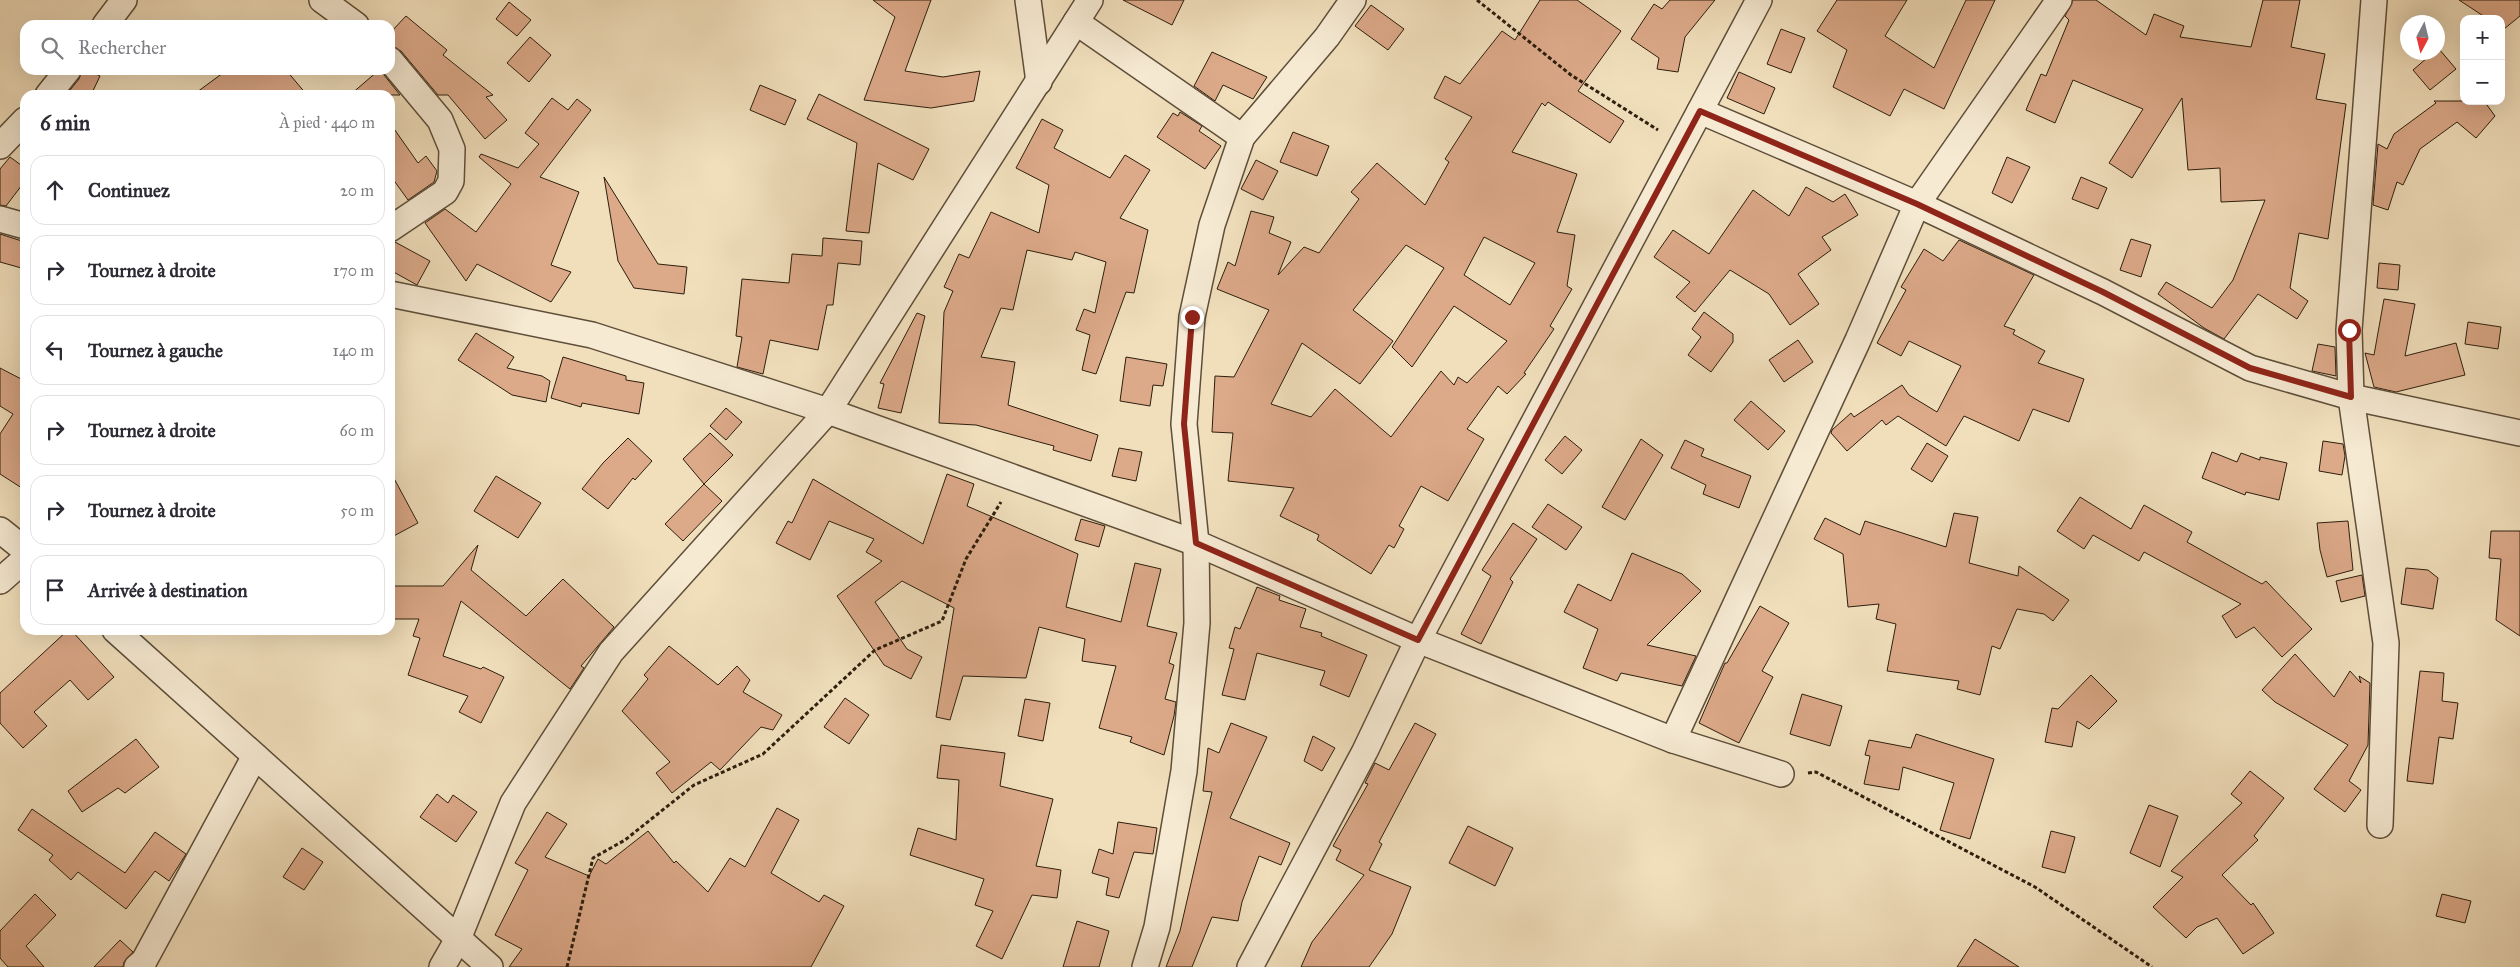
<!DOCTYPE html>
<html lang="fr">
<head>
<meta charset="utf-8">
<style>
  body { margin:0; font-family:"IM FELL Great Primer",serif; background:#f2f2f3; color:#2b2b33 }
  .controls { position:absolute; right:15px; top:15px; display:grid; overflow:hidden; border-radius:10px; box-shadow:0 5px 20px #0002 }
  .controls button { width:45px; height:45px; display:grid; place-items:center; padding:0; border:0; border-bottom:1px solid #e1e1e2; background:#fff; color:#2b2b33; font:25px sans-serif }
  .compass { position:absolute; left:2400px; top:15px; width:45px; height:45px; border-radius:50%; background:#fff; box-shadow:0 5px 20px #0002; rotate:187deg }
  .stop { position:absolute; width:15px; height:15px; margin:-11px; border:4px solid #8f2418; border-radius:50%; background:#fff }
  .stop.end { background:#8f2418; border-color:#fff; box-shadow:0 1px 5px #0008 }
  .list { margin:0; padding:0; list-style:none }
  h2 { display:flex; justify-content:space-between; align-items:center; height:65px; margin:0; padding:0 20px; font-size:21px }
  h2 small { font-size:16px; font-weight:400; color:#7c7c81 }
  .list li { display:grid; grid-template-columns:32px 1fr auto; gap:15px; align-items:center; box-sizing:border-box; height:70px; margin:0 10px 10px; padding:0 10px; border:1px solid #e1e1e2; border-radius:15px }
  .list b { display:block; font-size:19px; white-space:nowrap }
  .list em { font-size:16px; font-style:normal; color:#7c7c81 }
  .icon { flex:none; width:28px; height:28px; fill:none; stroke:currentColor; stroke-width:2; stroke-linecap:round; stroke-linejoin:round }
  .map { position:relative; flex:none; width:2520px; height:967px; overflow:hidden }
  .search { position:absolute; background:#fff; box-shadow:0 5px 20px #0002; left:20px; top:20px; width:375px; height:55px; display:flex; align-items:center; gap:12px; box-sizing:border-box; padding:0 18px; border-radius:15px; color:#7c7c81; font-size:19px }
  .panel { position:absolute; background:#fff; box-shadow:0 5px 20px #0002; left:20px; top:90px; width:375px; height:545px; border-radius:15px }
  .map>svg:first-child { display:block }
</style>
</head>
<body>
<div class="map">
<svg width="2520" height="967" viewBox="0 0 2520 967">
  <rect width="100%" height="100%" fill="#f1dfbc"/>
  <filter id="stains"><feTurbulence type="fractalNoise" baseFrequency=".004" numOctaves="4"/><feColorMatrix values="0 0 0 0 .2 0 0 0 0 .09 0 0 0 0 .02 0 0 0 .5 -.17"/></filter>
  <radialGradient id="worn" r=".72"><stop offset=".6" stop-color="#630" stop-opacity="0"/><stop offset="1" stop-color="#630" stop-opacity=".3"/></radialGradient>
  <!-- building -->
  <g fill="#dca989" stroke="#2d1e0d" fill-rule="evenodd">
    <path d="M873,0H931L905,71L943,77L980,71L974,101L931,108L864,100L895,17Z"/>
    <path d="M1123,0H1184L1172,25Z"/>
    <path d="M1540,0H1577L1621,31L1578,91L1624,121L1610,143L1548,102L1545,106L1542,103L1512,152L1577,174L1557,232L1575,235L1567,286L1572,289L1550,326L1554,329L1524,373L1526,374L1507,394L1498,386L1467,429L1484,439L1448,501L1421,486L1399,526L1404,529L1394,548L1389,545L1371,574L1317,540L1319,535L1280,516L1294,488L1228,481L1233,433L1212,432L1215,376L1234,377L1269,310L1217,289L1228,262L1235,266L1251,211L1274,217L1269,233L1291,242L1278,275L1304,247L1319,253L1359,199L1351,192L1377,163L1425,205L1449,162L1445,159L1472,117L1434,98L1445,76L1460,84L1502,31L1515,40ZM1484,237L1535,263L1510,305L1464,275ZM1406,245L1444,268L1392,347L1412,367L1454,306L1507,341L1467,383L1458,377L1454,385L1441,371L1391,437L1335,389L1311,417L1271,404L1302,343L1360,384L1393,341L1353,310Z"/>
    <path d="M1670,0H1715L1685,37L1678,72L1657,69L1659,58L1631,39L1654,4L1662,9Z"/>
    <path d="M1837,0H1907L1885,36L1934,68L1966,0H1995L1944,109L1904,89L1890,116L1833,87L1847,50L1817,31Z"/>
    <path d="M2073,0H2096L2146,35L2154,14L2184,26L2180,37L2251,47L2263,0H2300L2291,47L2325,54L2316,99L2346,104L2328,239L2299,233L2290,288L2308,301L2297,319L2258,294L2224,339L2204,328L2158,294L2166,282L2212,308L2233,280L2265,200L2221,202L2220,168L2188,170L2182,98L2132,178L2109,163L2143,109L2073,80L2055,123L2026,110L2041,74L2046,76L2069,20L2065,16Z"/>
    <path d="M2459,0H2520V16L2504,29L2501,28V19H2488Z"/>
    <path d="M509,2L531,20L517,36L496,19Z"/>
    <path d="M1371,5L1404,29L1388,50L1355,26Z"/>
    <path d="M406,16L447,50L443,55L493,95L486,97L507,120L485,139L448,95H438L401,51L390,46V33Z"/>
    <path d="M1781,29L1805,38L1791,73L1767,64Z"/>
    <path d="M530,37L551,55L529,82L507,63Z"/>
    <path d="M2439,49L2456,69L2430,90L2413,70L2434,52H2438Z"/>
    <path d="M1212,52L1267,77L1253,99L1223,85L1215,101L1194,86Z"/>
    <path d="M82,70H88L100,76L91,95H66L79,79Z"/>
    <path d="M227,70H286L307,95H193Z"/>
    <path d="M380,70L400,95H350L379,70Z"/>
    <path d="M1739,72L1775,88L1764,114L1727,98Z"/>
    <path d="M760,85L796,100L785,125L750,110Z"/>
    <path d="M819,94L929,149L913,180L878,163L869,233L846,231L857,143L807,119Z"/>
    <path d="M552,98L568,110L577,99L591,110L540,177L579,192L551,265L571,272L551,302L477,264L466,281L425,223L445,209L476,232L511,184L479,157L481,154L518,168L539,144L525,133Z"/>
    <path d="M2434,101H2484L2495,116L2476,138L2457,122L2420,149L2403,185L2397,182L2388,210L2373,205L2378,144L2387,149L2394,134L2436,103Z"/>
    <path d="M1180,112L1202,126L1199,131L1221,146L1205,169L1157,137L1173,113L1178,116Z"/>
    <path d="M1042,119L1063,130L1054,148L1110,178L1125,155L1150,170L1120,218L1148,230L1134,293L1126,292L1096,374L1082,370L1090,335L1076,330L1084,309L1095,313L1106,262L1075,252L1072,260L1027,250L1013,310L1001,308L981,357L1015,362L1008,405L1098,435L1091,461L1053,450L1054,446L976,425L939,423L944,312L953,291L944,287L959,254L969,258L991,212L1039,233L1049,185L1016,168Z"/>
    <path d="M390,123L418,163L426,156L437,171L434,182L408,200L390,175Z"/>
    <path d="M1293,132L1329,146L1317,176L1280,162Z"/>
    <path d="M10,157L25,168V181L6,206L0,205V169Z"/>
    <path d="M2007,157L2030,167L2012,203L1992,193Z"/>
    <path d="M1256,160L1278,171L1263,200L1241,189Z"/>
    <path d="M604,177L658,264L687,267L684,294L634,288L618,261Z"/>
    <path d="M2081,177L2107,188L2098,209L2072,199Z"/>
    <path d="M1806,187L1833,202L1845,194L1858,215L1822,237L1831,250L1798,274L1819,304L1790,325L1769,294L1730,270L1695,312L1676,297L1690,282L1654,257L1673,230L1709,254L1753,190L1789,216Z"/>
    <path d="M0,234L25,242V269L0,262Z"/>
    <path d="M823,238L862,241L860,265L838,263L833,305H827L818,350L770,340L763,374L737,367L742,337L736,336L742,279L789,283L792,254L822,256Z"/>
    <path d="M2131,239L2151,245L2141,277L2120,270Z"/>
    <path d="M1959,240L2034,275L2004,326L2015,330L2013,334L2045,351L2038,363L2084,379L2069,422L2033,409L2019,441L1964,416L1946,446L1898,416L1886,425L1882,420L1847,451L1831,433L1832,430L1851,413L1854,417L1902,385L1909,395L1937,412L1961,366L1909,341L1901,356L1877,343L1906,290L1901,287L1924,249L1943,261Z"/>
    <path d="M395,242L430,261L417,285L390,270V243Z"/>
    <path d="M2379,263L2400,265L2398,290L2377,288Z"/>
    <path d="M2384,299L2415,304L2405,356L2456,343L2465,375L2396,392L2374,387L2365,353L2374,355Z"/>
    <path d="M1704,312L1733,334V342L1711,372L1688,355L1701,337L1692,329Z"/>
    <path d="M917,313L925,316L901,413L878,408L884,384L880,383Z"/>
    <path d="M2468,322L2501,327L2498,349L2465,344Z"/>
    <path d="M476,333L514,357L507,368L542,376L550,381L546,402L512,395L458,360Z"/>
    <path d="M1798,340L1813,362L1784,382L1769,360Z"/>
    <path d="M2318,344L2335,347L2336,376L2312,371Z"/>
    <path d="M563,357L626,376V380L644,383L639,414L582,403L581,407L551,398Z"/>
    <path d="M1126,357L1167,364L1163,386L1153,385L1150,406L1120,401Z"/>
    <path d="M0,368L25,381V490L0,474V434L13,414L0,406Z"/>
    <path d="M1751,401L1785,431L1768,450L1734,420Z"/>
    <path d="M726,408L742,422L726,440L710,426Z"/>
    <path d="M710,433L733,455L704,484L683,459Z"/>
    <path d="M1565,436L1582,450L1562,474L1545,460Z"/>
    <path d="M628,438L652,461L635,480L633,478L608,509L582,489L603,463Z"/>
    <path d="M1641,439L1663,455L1625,520L1602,507Z"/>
    <path d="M1685,440L1704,449L1701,456L1751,476L1739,508L1703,494L1706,485L1671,468Z"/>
    <path d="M2323,441L2343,444L2345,456L2342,475L2319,471Z"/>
    <path d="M1927,443L1948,456L1932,482L1911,469Z"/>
    <path d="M1119,448L1142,452L1136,481L1112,476Z"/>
    <path d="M2212,452L2237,462L2241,453L2260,460V457L2287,463L2279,500L2246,492L2245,495L2202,478Z"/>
    <path d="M390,471L418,523L390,538Z"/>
    <path d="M947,474L974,484L967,506L1078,554L1066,607L1121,622L1135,563L1161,569L1147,626L1177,633L1169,663L1174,665L1165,699L1176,702L1174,716L1164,755L1130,742L1132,737L1099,728L1116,666L1082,661L1085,639L1039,627L1026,678L963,676L950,720L936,717L954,608L902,581L875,602L907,649L922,657L911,679L884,665L837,596L882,561L866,552L874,539L829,521L810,560L776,543L788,521L792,523L813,479L923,544Z"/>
    <path d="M496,476L541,503L518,538L474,511Z"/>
    <path d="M704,484L722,501L683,541L665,524Z"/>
    <path d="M2080,497L2131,529L2144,505L2192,532L2187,542L2262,584L2266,581L2312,629L2282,657L2254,627L2236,638L2222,616L2241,604L2144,552L2139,561L2093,535L2084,549L2057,531Z"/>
    <path d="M1548,504L1582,527L1566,550L1532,527Z"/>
    <path d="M1954,513L1978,517L1969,563L2018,576L2019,566L2069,600L2053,621L2044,614L2017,609L2000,649L1992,646L1980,695L1957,689L1959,681L1887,671L1896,624L1876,619L1879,604L1848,607L1843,554L1814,539L1825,518L1860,535L1865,521L1946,547Z"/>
    <path d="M1081,519L1105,526L1099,547L1075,540Z"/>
    <path d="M2348,521L2353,570L2327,577L2320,550L2317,523Z"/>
    <path d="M1513,523L1537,539L1510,579L1513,582L1481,644L1461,634L1491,576L1482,570Z"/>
    <path d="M2491,531H2520V636L2496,620L2501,559L2489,558Z"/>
    <path d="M478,545L471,570L526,616L563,579L614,627L581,666L584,668L570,689L461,601L443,656L481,669L483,667L504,677L481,723L459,712L468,696L408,675L420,638L413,636L419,619H390V586H443Z"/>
    <path d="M1632,553L1682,574L1701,591L1647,645L1696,656L1682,686L1621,673L1617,681L1583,668L1598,629L1564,612L1578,584L1611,601Z"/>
    <path d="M2406,568L2428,570L2438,578L2433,609L2401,604Z"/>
    <path d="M2362,575L2365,596L2341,602L2336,581Z"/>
    <path d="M1257,587L1280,596L1279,600L1306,609L1300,627L1322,633L1321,636L1367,655L1349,697L1320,685L1325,671L1257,653L1245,700L1222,695L1234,649L1229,648L1235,627L1240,629Z"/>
    <path d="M1760,606L1789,623L1762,671L1773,677L1739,743L1699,723L1725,663H1727Z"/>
    <path d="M68,630H71L114,677L88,700L70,680L34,712L47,726L23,748L0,723V693Z"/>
    <path d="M669,646L718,685L737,666L750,680L743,692L782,715L773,730L761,727L720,770L711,762L672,793L656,773L670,762L622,711L648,679L644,675Z"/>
    <path d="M2295,654L2334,697L2350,671L2361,683L2359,676L2370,683L2368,745L2349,781L2361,790L2345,812L2314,789L2348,745L2275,702L2262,690Z"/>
    <path d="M2420,671L2444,673L2442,701L2458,703L2453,739L2439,737L2433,784L2407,781Z"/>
    <path d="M2091,675L2117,701L2089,729L2077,721L2072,747L2045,742L2052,708L2058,709Z"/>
    <path d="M1802,694L1842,706L1830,746L1790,734Z"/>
    <path d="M845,698L869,715L849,744L824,727Z"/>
    <path d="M1025,699L1050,703L1043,741L1018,736Z"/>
    <path d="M1231,723L1267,737L1230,818L1290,843L1281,865L1259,856L1242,902L1238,921L1212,917L1192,967H1166L1180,931L1212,792L1203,791L1208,748L1219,753Z"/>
    <path d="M1415,723L1436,734L1379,842L1382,844L1369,870L1411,887L1392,934L1369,967H1301L1312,942L1364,875L1336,860L1341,850L1333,846L1368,784L1365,783L1375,763L1389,770Z"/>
    <path d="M1916,734L1994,759L1970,839L1940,830L1954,783L1903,767L1899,790L1864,784L1870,756L1865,755L1869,740L1911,748Z"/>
    <path d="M1313,736L1335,748L1322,771L1304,761Z"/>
    <path d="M136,739L159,767L125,793L118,788L82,812L68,791Z"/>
    <path d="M941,745L1005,753L1000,786L1053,799L1036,866L1061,870L1057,898L1032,895L1002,959L976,946L993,911L975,905L984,879L910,855L918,828L956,840L959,780L937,778Z"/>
    <path d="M2250,771L2284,798L2254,836L2258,840L2222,875L2251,905L2253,903L2274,933L2243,954L2217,918L2197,927L2186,938L2153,907L2183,877L2171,871L2242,803L2231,794Z"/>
    <path d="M437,794L448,803L453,795L477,812L456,842L420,817Z"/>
    <path d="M2149,805L2178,816L2160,867L2130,853Z"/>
    <path d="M777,808L799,820L771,873L819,902L824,895L844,906L811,967H509L522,949L495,935L528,870L515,863L547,812L567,824L545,857L589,876L598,859L606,864L648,831L674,863L676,861L708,892L730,858L745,867Z"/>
    <path d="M32,809L125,873L155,832L186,854L169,881L155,871L126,909L78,872L71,880L49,860L53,855L18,830Z"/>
    <path d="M1118,822L1157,828L1153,854L1134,852L1119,898L1106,895L1109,878L1092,873L1099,849L1113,854Z"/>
    <path d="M1468,826L1513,848L1495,886L1449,863Z"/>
    <path d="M2051,831L2075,837L2065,873L2042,867Z"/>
    <path d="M302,848L323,862L304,890L283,877Z"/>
    <path d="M35,894L56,915L26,946L44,967H8L0,958V931Z"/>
    <path d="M2442,894L2471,901L2465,923L2436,916Z"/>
    <path d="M1077,921L1109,931L1099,967H1063Z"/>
    <path d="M1975,939L2019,967H1957Z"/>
    <path d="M120,940L133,952L124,962L123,967H94Z"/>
  </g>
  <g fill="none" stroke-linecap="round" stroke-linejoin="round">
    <!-- minor casing -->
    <g stroke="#5e4e39" stroke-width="28">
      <g id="minor">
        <path d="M322,0L356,25"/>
        <path d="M1028,0L1039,82"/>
        <path d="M2374,0L2349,330L2351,397L2386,643L2380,825"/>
        <path d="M1076,22L1242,137"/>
        <path d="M105,25L124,0"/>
        <path d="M390,60L440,120L452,149L451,181L445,192L390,229"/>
        <path d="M48,95L68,70"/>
        <path d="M1700,111L1917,204L2103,292L2250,368L2351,397L2520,433"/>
        <path d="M0,146L25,120"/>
        <path d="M0,219L25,226"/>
        <path d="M390,294L592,335L828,411L1196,543L1418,640L1673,740L1781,774"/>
        <path d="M0,530L25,550"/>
        <path d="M0,581L25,559"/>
        <path d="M115,630L490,967"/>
        <path d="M1673,740L1858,340L1917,204L2059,0"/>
        <path d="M137,967L144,961L255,756"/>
        <path d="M442,967L458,939L513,803L611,652L828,411L1090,0"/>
        <path d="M1145,967L1157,927L1184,771L1197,623L1196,543L1184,424L1192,317L1212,225L1242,137L1327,37L1353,0"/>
        <path d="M1250,967L1365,751L1418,640L1759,0"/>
      </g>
    </g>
    <!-- path -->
    <g stroke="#2d1e0d" stroke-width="3" stroke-dasharray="4 2.5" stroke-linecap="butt">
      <path d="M1477,0L1571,75L1658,130"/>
      <path d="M1808,773L1816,772L2035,887L2152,967"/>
      <path d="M567,967L593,858L625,840L694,785L763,754L875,650L942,621L966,559L1001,502"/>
    </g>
    <!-- minor -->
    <use href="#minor" stroke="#f6ead3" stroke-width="25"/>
  </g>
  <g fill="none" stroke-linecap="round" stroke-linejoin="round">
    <!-- route -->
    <path stroke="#8f2418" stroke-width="6" d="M1192,317L1184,424L1196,543L1418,640L1700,111L1917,204L2103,292L2250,368L2351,397L2349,330"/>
  </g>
  <rect width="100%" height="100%" filter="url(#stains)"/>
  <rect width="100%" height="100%" fill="url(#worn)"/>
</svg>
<div class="controls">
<button>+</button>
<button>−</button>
</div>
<svg class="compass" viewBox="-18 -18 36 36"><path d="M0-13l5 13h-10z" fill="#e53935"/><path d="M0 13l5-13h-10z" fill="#7c7c81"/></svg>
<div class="stop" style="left:2349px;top:330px"></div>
<div class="stop end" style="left:1192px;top:317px"></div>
<div class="search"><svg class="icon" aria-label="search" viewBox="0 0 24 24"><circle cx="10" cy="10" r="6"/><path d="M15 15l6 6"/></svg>Rechercher</div>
<section class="panel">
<h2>6 min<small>À pied · 440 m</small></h2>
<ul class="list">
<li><svg class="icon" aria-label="ahead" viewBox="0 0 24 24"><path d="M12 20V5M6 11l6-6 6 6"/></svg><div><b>Continuez</b></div><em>20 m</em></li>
<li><svg class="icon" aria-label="right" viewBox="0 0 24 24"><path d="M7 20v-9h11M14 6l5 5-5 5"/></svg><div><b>Tournez à droite</b></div><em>170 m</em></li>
<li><svg class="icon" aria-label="left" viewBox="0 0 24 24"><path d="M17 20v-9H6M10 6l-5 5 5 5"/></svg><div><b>Tournez à gauche</b></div><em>140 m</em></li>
<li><svg class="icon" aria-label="right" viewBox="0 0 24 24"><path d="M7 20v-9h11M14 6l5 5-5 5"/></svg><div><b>Tournez à droite</b></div><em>60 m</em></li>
<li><svg class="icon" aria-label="right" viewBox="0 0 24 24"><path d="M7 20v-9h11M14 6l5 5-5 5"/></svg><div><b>Tournez à droite</b></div><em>50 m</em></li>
<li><svg class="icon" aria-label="arrive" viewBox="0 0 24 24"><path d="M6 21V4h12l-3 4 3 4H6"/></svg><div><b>Arrivée à destination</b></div></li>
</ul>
</section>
</div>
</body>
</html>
